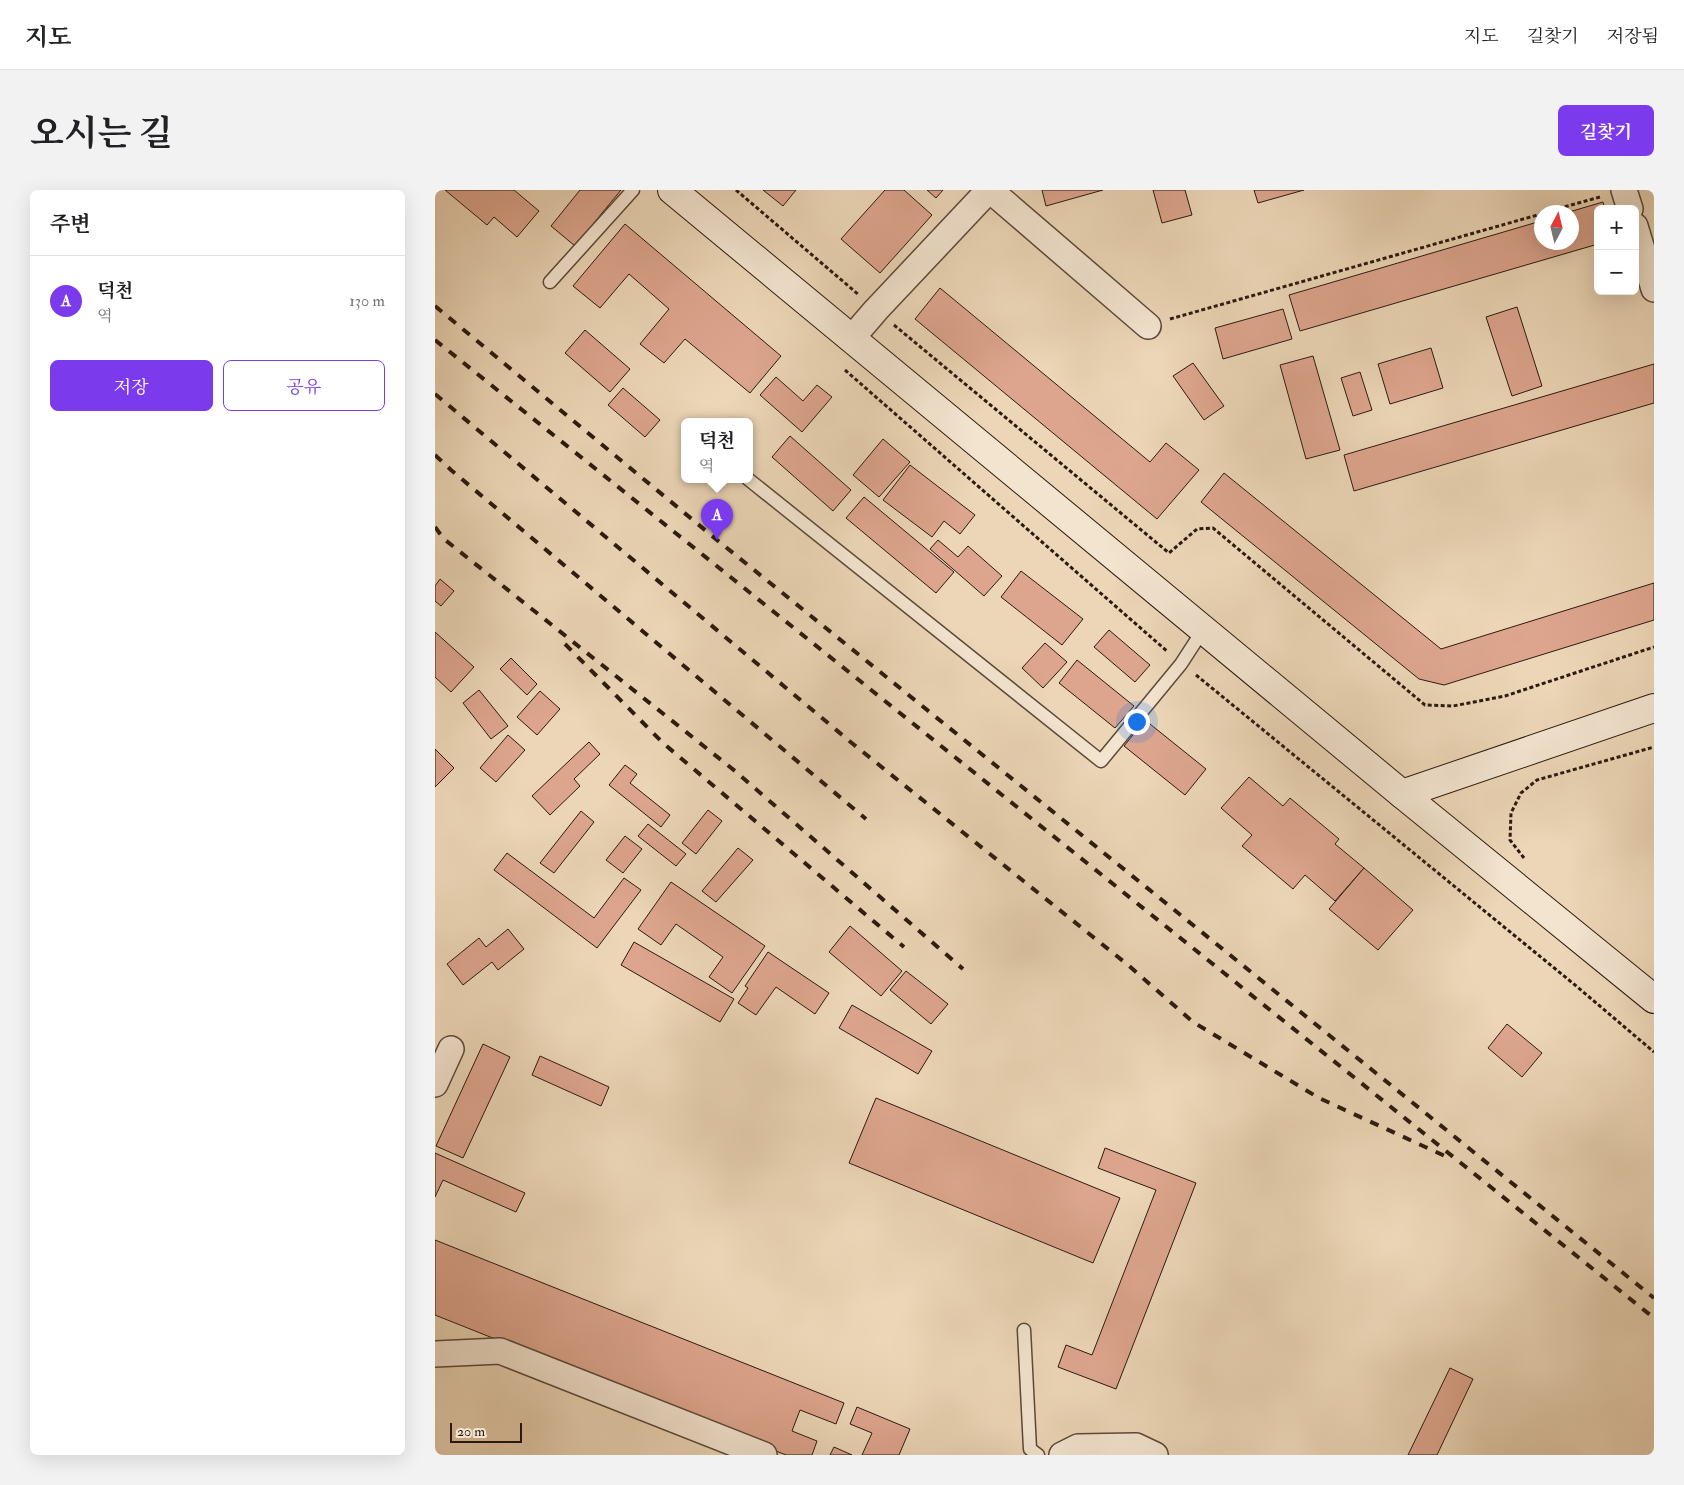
<!DOCTYPE html>
<html lang="ko">
<head>
<meta charset="utf-8">
<style>
  body { margin:0; font-family:"IM FELL Double Pica","Noto Serif KR",serif; background:#f2f2f2; color:#202124 }
  .controls { position:absolute; right:15px; top:15px; display:grid; overflow:hidden; border-radius:8px; box-shadow:0 5px 20px #0002 }
  .controls button { width:45px; height:45px; display:grid; place-items:center; padding:0; border:0; border-bottom:1px solid #e0e0e0; background:#fff; color:#202124; font:25px sans-serif }
  .compass { position:absolute; left:1099px; top:15px; width:45px; height:45px; border-radius:50%; background:#fff; box-shadow:0 5px 20px #0002; rotate:7deg }
  .scale { position:absolute; left:15px; bottom:12px; width:72px; box-sizing:border-box; padding-left:5px; border:2px solid #2c1a0e; border-top:0; font-size:14px; line-height:18px; white-space:nowrap; color:#2c1a0e; -webkit-text-stroke:4px #f3e4d0; paint-order:stroke }
  .you { position:absolute; left:701px; top:531px; width:18px; height:18px; margin:-12px; border:4px solid #fff; border-radius:50%; background:#1a73e8; box-shadow:0 0 0 8px #1a73e833 }
  .badge { display:grid; place-items:center; width:32px; height:32px; border-radius:50%; background:#7c3aed; color:#fff; font-size:16px; font-weight:700 }
  .pin { position:absolute; translate:-50% -41px; filter:drop-shadow(0 1px 2px #0008) }
  .pin::after { content:''; position:absolute; top:26px; width:18px; height:15px; background:inherit; clip-path:polygon(0 0,100% 0,50% 100%) }
  .popup { position:absolute; left:246px; top:228px; width:72px; height:65px; box-sizing:border-box; display:grid; place-content:center; border-radius:8px; background:#fff; filter:drop-shadow(0 1px 4px #0005); font-size:16px; white-space:nowrap; color:#757577 }
  .popup b { font-size:19px; color:#202124 }
  .popup::after { content:''; position:absolute; left:50%; top:100%; margin-left:-10px; border:10px solid transparent; border-top-color:#fff }
  .list { margin:0; padding:0; list-style:none }
  h2 { display:flex; justify-content:space-between; align-items:center; height:65px; margin:0; padding:0 20px; font-size:21px }
  h2 small { font-size:16px; font-weight:400; color:#757577 }
  .list li { display:grid; grid-template-columns:32px 1fr auto; gap:15px; align-items:center; box-sizing:border-box; height:90px; padding:0 20px; border-top:1px solid #e0e0e0 }
  .list b { display:block; font-size:19px; white-space:nowrap }
  .list p { margin:0; font-size:16px; white-space:nowrap; color:#757577 }
  .list em { font-size:16px; font-style:normal; color:#757577 }
  .actions { display:flex; gap:10px; padding:15px 20px }
  .actions a { flex:1; padding:11px 0; border:1px solid #7c3aed; border-radius:8px; text-align:center; font-size:18px; color:#7c3aed }
  .actions .main { background:#7c3aed; color:#fff }
  .map { position:relative; flex:none; width:1219px; height:1265px; overflow:hidden; border-radius:8px }
  header { display:flex; align-items:center; gap:30px; box-sizing:border-box; height:70px; padding:0 25px; background:#fff; border-bottom:1px solid #e0e0e0 }
  header strong { font-size:24px }
  nav { display:flex; gap:28px; margin-inline-start:auto; font-size:18px }
  .intro { display:flex; align-items:center; justify-content:space-between; box-sizing:border-box; height:120px; padding:0 30px }
  h1 { margin:0; font-size:35px }
  .button { padding:12px 22px; border-radius:8px; background:#7c3aed; color:#fff; font-size:18px; font-weight:700 }
  main { display:flex; gap:30px; padding:0 30px }
  aside { flex:1; background:#fff; border-radius:8px; box-shadow:0 5px 20px #0002 }
  .map>svg:first-child { display:block }
</style>
</head>
<body>
<header>
<strong>지도</strong>
<nav><a>지도</a><a>길찾기</a><a>저장됨</a></nav>
</header>
<div class="intro"><h1>오시는 길</h1><a class="button">길찾기</a></div>
<main>
<aside>
<h2>주변<small></small></h2>
<ul class="list">
<li><span class="badge">A</span><div><b>덕천</b><p>역</p></div><em>130 m</em></li>
</ul>
<div class="actions"><a class="main">저장</a><a>공유</a></div>
</aside>
<div class="map">
<svg width="1219" height="1265" viewBox="0 0 1219 1265">
  <rect width="100%" height="100%" fill="#ecd6b7"/>
  <filter id="stains"><feTurbulence type="fractalNoise" baseFrequency=".004" numOctaves="4"/><feColorMatrix values="0 0 0 0 .2 0 0 0 0 .09 0 0 0 0 .02 0 0 0 .5 -.17"/></filter>
  <radialGradient id="worn" r=".72"><stop offset=".6" stop-color="#630" stop-opacity="0"/><stop offset="1" stop-color="#630" stop-opacity=".3"/></radialGradient>
  <!-- building -->
  <g fill="#dda58e" stroke="#2c1a0e">
    <path d="M10,0H79L104,21L82,47L59,27L52,35Z"/>
    <path d="M145,0H186L140,56L116,36Z"/>
    <path d="M328,0H361L348,16Z"/>
    <path d="M450,0H469L497,25L445,83L406,49Z"/>
    <path d="M492,0H508L501,8Z"/>
    <path d="M607,0H668L611,16Z"/>
    <path d="M718,0H750L757,25L727,33Z"/>
    <path d="M819,0H869L823,13Z"/>
    <path d="M1168,12L1170,19H1163V54L865,141L854,105L1106,31V52H1136V22H1134Z"/>
    <path d="M190,34L346,166L315,203L250,149L229,173L205,154L234,119L194,84L165,118L138,96Z"/>
    <path d="M505,98L715,272L731,253L764,280L722,329L480,129Z"/>
    <path d="M1082,117L1107,196L1077,206L1051,127Z"/>
    <path d="M848,119L857,149L788,169L780,138Z"/>
    <path d="M150,140L195,179L175,202L130,163Z"/>
    <path d="M996,158L1008,198L955,214L943,174Z"/>
    <path d="M878,166L905,260L871,269L845,175Z"/>
    <path d="M758,173L789,216L769,230L738,186Z"/>
    <path d="M1219,174V213L919,301L909,265Z"/>
    <path d="M925,182L937,220L918,226L906,188Z"/>
    <path d="M341,187L368,211L382,195L397,207L367,242L325,205Z"/>
    <path d="M188,198L225,230L210,247L173,215Z"/>
    <path d="M355,246L416,300L398,321L337,267Z"/>
    <path d="M448,249L475,272L444,307L418,285Z"/>
    <path d="M475,275L540,325L525,344L509,331L497,347L448,310Z"/>
    <path d="M789,283L1006,459L1219,393V430L1009,495L984,489L766,312Z"/>
    <path d="M429,307L519,382L501,403L411,328Z"/>
    <path d="M503,350L523,367L533,356L567,386L549,406L495,359Z"/>
    <path d="M586,381L648,429L627,455L566,407Z"/>
    <path d="M5,389L19,401L6,416L0,411V396Z"/>
    <path d="M674,440L715,475L700,492L659,457Z"/>
    <path d="M0,442L39,477L16,502L0,487Z"/>
    <path d="M610,453L632,472L608,498L587,478Z"/>
    <path d="M76,468L102,494L92,505L65,479Z"/>
    <path d="M642,470L699,516L680,538L624,493Z"/>
    <path d="M44,500L73,536L56,549L28,513Z"/>
    <path d="M105,501L125,519L102,545L82,527Z"/>
    <path d="M710,530L771,579L750,605L689,556Z"/>
    <path d="M73,545L90,560L61,592L45,578Z"/>
    <path d="M154,552L165,564L139,589L145,596L115,625L97,606Z"/>
    <path d="M0,559L19,578L0,597Z"/>
    <path d="M190,575L202,584L195,593L235,625L226,637L174,595Z"/>
    <path d="M814,587L848,616L855,608L904,649L900,654L929,678L900,711L870,685L858,699L807,656L817,645L786,618Z"/>
    <path d="M273,620L287,631L261,664L247,653Z"/>
    <path d="M146,621L159,632L119,683L105,673Z"/>
    <path d="M213,634L251,664L241,676L203,646Z"/>
    <path d="M190,646L207,659L188,683L171,670Z"/>
    <path d="M303,658L318,670L281,712L267,701Z"/>
    <path d="M72,663L159,728L189,688L206,700L162,758L59,680Z"/>
    <path d="M929,678L978,720L943,760L894,719Z"/>
    <path d="M236,692L330,756L297,803L274,787L288,767L241,734L226,755L203,739Z"/>
    <path d="M415,736L467,781L446,806L394,762Z"/>
    <path d="M73,739L89,759L63,780L57,772L28,795L12,774L44,748L51,757Z"/>
    <path d="M199,752L299,809L285,832L186,775Z"/>
    <path d="M333,762L394,803L380,824L341,797L321,825L303,813L313,798L310,796Z"/>
    <path d="M471,781L513,814L496,834L455,800Z"/>
    <path d="M417,815L497,861L483,884L404,838Z"/>
    <path d="M1072,834L1107,863L1087,887L1053,858Z"/>
    <path d="M48,854L75,867L28,968L1,956Z"/>
    <path d="M105,866L174,897L166,916L97,885Z"/>
    <path d="M441,908L685,1008L658,1073L414,973Z"/>
    <path d="M670,958L761,993L681,1199L623,1177L631,1155L657,1165L721,1000L663,978Z"/>
    <path d="M0,963L90,1003L81,1022L8,990L0,1007Z"/>
    <path d="M0,1050L409,1213L401,1234L365,1220L357,1241L382,1251L377,1265H351L0,1125Z"/>
    <path d="M1015,1178L1038,1189L1002,1265H973Z"/>
    <path d="M422,1217L475,1239L464,1265H427L437,1243L415,1234Z"/>
    <path d="M399,1257L417,1265H395Z"/>
  </g>
  <g fill="none" stroke-linecap="round" stroke-linejoin="round">
    <!-- lane casing -->
    <g stroke="#5c4938" stroke-width="15">
      <g id="lane">
        <path d="M115,92L198,0"/>
        <path d="M313,289L666,571L746,474L768,440"/>
        <path d="M589,1140L595,1259L603,1265"/>
      </g>
    </g>
    <!-- street casing -->
    <g stroke="#5c4938" stroke-width="28">
      <g id="street">
        <path d="M555,0L713,136"/>
        <path d="M1189,0L1195,19"/>
        <path d="M1200,36L1219,99"/>
        <path d="M416,149L441,120L554,0"/>
        <path d="M0,894L16,859"/>
        <path d="M0,1164L65,1161L329,1265"/>
        <path d="M627,1265L643,1257L701,1256L720,1265"/>
      </g>
    </g>
    <!-- secondary casing -->
    <g stroke="#2c1a0e" stroke-width="30">
      <g id="secondary">
        <path d="M237,0L967,604L1219,809"/>
        <path d="M967,604L1219,518"/>
      </g>
    </g>
    <!-- path -->
    <g stroke="#2c1a0e" stroke-width="3" stroke-dasharray="4 2.5" stroke-linecap="butt">
      <path d="M301,0L424,105"/>
      <path d="M1111,22L1165,7"/>
      <path d="M735,129L1106,24"/>
      <path d="M459,135L734,363L762,339L778,338L990,515L1018,516L1070,506L1219,457"/>
      <path d="M410,180L733,462"/>
      <path d="M761,485L1140,795L1219,862"/>
      <path d="M1089,668L1075,650L1076,623L1086,603L1102,590L1219,557"/>
    </g>
    <!-- lane -->
    <use href="#lane" stroke="#f3e4d0" stroke-width="12"/>
    <!-- street -->
    <use href="#street" stroke="#f3e4d0" stroke-width="25"/>
    <!-- secondary -->
    <use href="#secondary" stroke="#f3e4d0" stroke-width="28"/>
    <!-- rail -->
    <g stroke="#2c1a0e" stroke-width="4" stroke-dasharray="9 9" stroke-linecap="butt">
      <path d="M0,116L282,350L1219,1108"/>
      <path d="M0,150L1219,1128"/>
      <path d="M0,204L418,554L693,775L758,832L884,908L1012,967"/>
      <path d="M0,265L16,280L431,629"/>
      <path d="M0,337L9,349L300,581L528,779"/>
      <path d="M130,454L228,553L469,757"/>
    </g>
  </g>
  <rect width="100%" height="100%" filter="url(#stains)"/>
  <rect width="100%" height="100%" fill="url(#worn)"/>
</svg>
<div class="controls">
<button>+</button>
<button>−</button>
</div>
<svg class="compass" viewBox="-18 -18 36 36"><path d="M0-13l5 13h-10z" fill="#e53935"/><path d="M0 13l5-13h-10z" fill="#757577"/></svg>
<div class="scale">20 m</div>
<div class="you"></div>
<div class="pin badge" style="left:282px;top:350px">A</div>
<div class="popup"><b>덕천</b>역</div>
</div>
</main>
</body>
</html>
